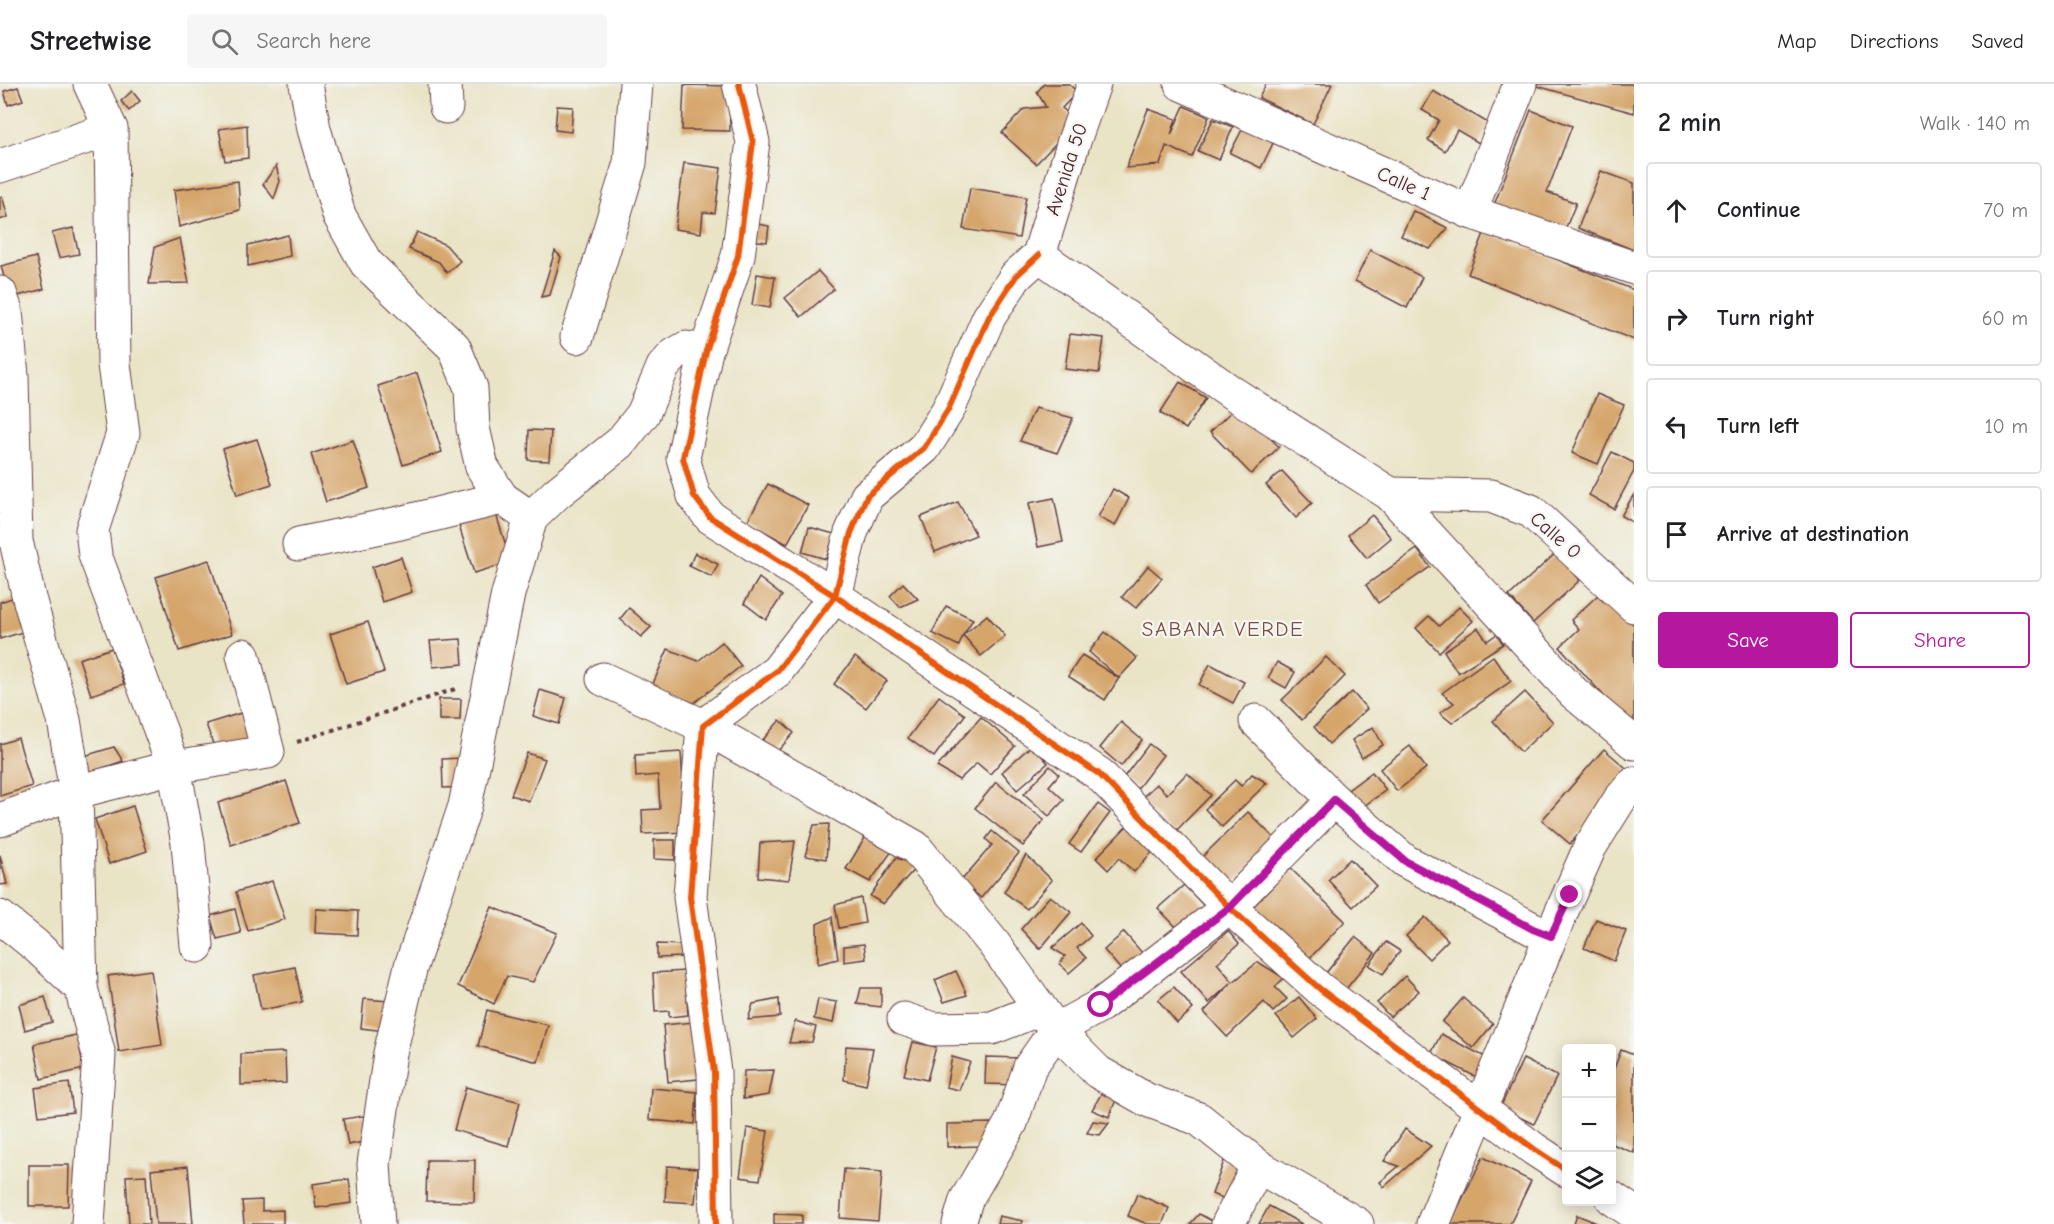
<!DOCTYPE html>
<html lang="en">
<head>
<meta charset="utf-8">
<style>
  body { margin:0; font-family:"Comic Neue",sans-serif; background:#f6f6f6; color:#202124 }
  .controls { position:absolute; right:18px; bottom:18px; display:grid; overflow:hidden; border-radius:6px; box-shadow:0 3px 15px #0003 }
  .controls button { width:54px; height:54px; display:grid; place-items:center; padding:0; border:0; border-bottom:2px solid #e0e0e0; background:#fff; color:#202124; font:30px sans-serif }
  .stop { position:absolute; width:18px; height:18px; margin:-14px; border:4px solid #b5179e; border-radius:50%; background:#fff }
  .stop.end { background:#b5179e; border-color:#fff; box-shadow:0 2px 6px #0008 }
  .list { margin:0; padding:0; list-style:none }
  h2 { display:flex; justify-content:space-between; align-items:center; height:78px; margin:0; padding:0 24px; font-size:26px }
  h2 small { font-size:20px; font-weight:400; color:#757577 }
  .list li { display:grid; grid-template-columns:39px 1fr auto; gap:18px; align-items:center; box-sizing:border-box; height:96px; margin:0 12px 12px; padding:0 12px; border:2px solid #e0e0e0; border-radius:6px }
  .list b { display:block; font-size:22px; white-space:nowrap }
  .list em { font-size:20px; font-style:normal; color:#757577 }
  .actions { display:flex; gap:12px; padding:18px 24px }
  .actions a { flex:1; padding:14px 0; border:2px solid #b5179e; border-radius:6px; text-align:center; font-size:21px; color:#b5179e }
  .actions .main { background:#b5179e; color:#fff }
  .icon { flex:none; width:33px; height:33px; fill:none; stroke:currentColor; stroke-width:2; stroke-linecap:round; stroke-linejoin:round }
  .map { position:relative; flex:none; width:1634px; height:1140px; overflow:hidden }
  header { display:flex; align-items:center; gap:36px; box-sizing:border-box; height:84px; padding:0 30px; background:#fff; border-bottom:2px solid #e0e0e0 }
  header strong { font-size:28px }
  nav { display:flex; gap:33px; margin-inline-start:auto; font-size:21px }
  .search { width:420px; height:54px; background:#f6f6f6; display:flex; align-items:center; gap:15px; box-sizing:border-box; padding:0 21px; border-radius:6px; color:#757577; font-size:22px }
  main { display:flex }
  aside { flex:1; background:#fff }
  .map>svg:first-child { display:block }
</style>
</head>
<body>
<header>
<strong>Streetwise</strong>
<div class="search"><svg class="icon" aria-label="search" viewBox="0 0 24 24"><circle cx="10" cy="10" r="6"/><path d="M15 15l6 6"/></svg>Search here</div>
<nav><a>Map</a><a>Directions</a><a>Saved</a></nav>
</header>
<main>
<div class="map">
<svg width="1634" height="1140" viewBox="0 0 1634 1140">
  <rect width="100%" height="100%" fill="#f6f6f2"/>
  <filter id="ink" filterUnits="userSpaceOnUse"><feTurbulence type="fractalNoise" baseFrequency=".0167" numOctaves="2"/><feDisplacementMap in="SourceGraphic" scale="12" xChannelSelector="R" yChannelSelector="G"/><feConvolveMatrix kernelMatrix="1 2 1 2 8 2 1 2 1" color-interpolation-filters="sRGB"/></filter>
  <filter id="wash" filterUnits="userSpaceOnUse"><feTurbulence type="fractalNoise" baseFrequency=".008" numOctaves="4" result="noise"/><feDisplacementMap in="SourceGraphic" scale="24" xChannelSelector="R" yChannelSelector="G"/><feGaussianBlur stdDeviation="1.35" result="paint"/><feColorMatrix in="noise" values="0 0 0 0 0 0 0 0 0 0 0 0 0 0 0 0 0 1.4 0 .05"/><feComposite in="paint" operator="in"/></filter>
  <g filter="url(#wash)">
    <rect width="100%" height="100%" fill="#eae4c7"/>
    <g id="blocks">
      <!-- building -->
      <g fill="#d5a56a">
        <path d="M1044,0H1069L1077,8L1062,24L1077,37L1036,80L1002,49L1024,25L1046,23L1037,8Z"/>
        <path d="M1266,0H1332L1313,40L1259,14Z"/>
        <path d="M1634,0V29L1533,1V0Z"/>
        <path d="M684,1L729,2L730,47L682,46Z"/>
        <path d="M18,3L23,16L8,21L4,7Z"/>
        <path d="M132,7L140,17L129,27L121,17Z"/>
        <path d="M1433,7L1490,40L1479,59L1457,46L1445,67L1428,56L1439,36L1422,26Z"/>
        <path d="M557,22L573,23L571,48L555,46Z"/>
        <path d="M1184,22L1209,33L1192,73L1166,62L1160,81L1126,84L1148,25L1176,35L1171,51Z"/>
        <path d="M1531,26L1572,42L1547,108L1576,119L1564,148L1494,121Z"/>
        <path d="M1213,35L1233,43L1219,76L1198,67Z"/>
        <path d="M1246,38L1276,53L1261,84L1230,69Z"/>
        <path d="M247,41L248,74L225,77L219,45Z"/>
        <path d="M684,79L721,84L715,129L703,128L701,149L675,145Z"/>
        <path d="M276,82L280,97L274,115L263,100Z"/>
        <path d="M1601,87L1634,99V166L1578,144Z"/>
        <path d="M238,97L240,126L179,143L174,106Z"/>
        <path d="M970,104L1026,113L1019,154L963,145Z"/>
        <path d="M2,112L8,133L0,136V113Z"/>
        <path d="M1413,127L1448,144L1430,165L1401,152Z"/>
        <path d="M753,139L769,142L767,158L750,156Z"/>
        <path d="M73,144L79,170L59,174L52,149Z"/>
        <path d="M1485,147L1634,206V256L1468,190Z"/>
        <path d="M417,148L446,161L460,177L447,189L439,178L409,165Z"/>
        <path d="M288,151L290,172L248,182V161Z"/>
        <path d="M180,154L189,199L149,200L155,163Z"/>
        <path d="M1370,166L1422,193L1407,224L1355,197Z"/>
        <path d="M555,167L561,173L550,211L541,213Z"/>
        <path d="M36,173L44,205L10,214L1,182Z"/>
        <path d="M818,187L834,205L801,233L785,214Z"/>
        <path d="M757,190L775,193L770,224L752,221Z"/>
        <path d="M1070,250L1104,254L1099,289L1065,285Z"/>
        <path d="M417,289L442,368L403,381L378,302Z"/>
        <path d="M1180,298L1206,314L1186,345L1160,329Z"/>
        <path d="M1597,310L1624,321L1598,380L1572,369Z"/>
        <path d="M1238,321L1279,363L1251,390L1210,348Z"/>
        <path d="M1035,324L1073,334L1057,369L1020,357Z"/>
        <path d="M529,346L551,347L549,377L528,376Z"/>
        <path d="M257,355L272,400L237,411L223,365Z"/>
        <path d="M353,356L369,404L326,418L311,370Z"/>
        <path d="M1612,368L1634,379V387L1614,425L1589,411Z"/>
        <path d="M1282,387L1312,419L1296,434L1266,401Z"/>
        <path d="M768,400L808,421L787,460L747,438Z"/>
        <path d="M1113,405L1129,414L1115,442L1098,433Z"/>
        <path d="M1634,410V439L1621,432Z"/>
        <path d="M1054,414L1063,458L1038,463L1029,419Z"/>
        <path d="M958,418L976,451L935,468L921,433Z"/>
        <path d="M496,430L511,478L474,489L459,442Z"/>
        <path d="M1372,431L1391,454L1367,474L1348,451Z"/>
        <path d="M809,443L834,450L826,475L802,468Z"/>
        <path d="M1417,465L1430,483L1378,519L1366,501Z"/>
        <path d="M695,469L718,480L712,493L689,482Z"/>
        <path d="M1556,469L1580,496L1533,539L1509,512Z"/>
        <path d="M401,473L412,508L382,518L372,483Z"/>
        <path d="M209,476L232,550L179,567L156,493Z"/>
        <path d="M1148,482L1162,494L1136,524L1122,513Z"/>
        <path d="M759,494L782,512L766,536L744,519Z"/>
        <path d="M903,499L918,515L900,523L890,512Z"/>
        <path d="M1598,511L1603,517L1609,513L1634,541V639L1620,630L1560,563L1579,545L1571,536Z"/>
        <path d="M18,512L29,546L0,555V518Z"/>
        <path d="M946,522L973,535L963,551L959,562L932,549Z"/>
        <path d="M1459,523L1473,537L1439,568L1416,544L1429,532L1439,542Z"/>
        <path d="M629,524L651,543L641,553L620,535Z"/>
        <path d="M987,531L1005,552L981,572L963,551Z"/>
        <path d="M368,538L384,588L346,600L330,550Z"/>
        <path d="M1478,544L1487,557L1497,550L1503,560L1458,589L1444,567Z"/>
        <path d="M1105,548L1137,574L1119,594L1089,568Z"/>
        <path d="M461,555L463,580L433,583L430,557Z"/>
        <path d="M722,558L741,582L694,619L652,602L668,565L698,577Z"/>
        <path d="M112,564L124,600L91,611L79,575Z"/>
        <path d="M1082,571L1119,594L1105,616L1068,592Z"/>
        <path d="M1493,572L1511,597L1452,639L1440,629L1454,619L1442,609Z"/>
        <path d="M855,573L887,597L866,624L834,600Z"/>
        <path d="M1326,573L1345,592L1302,636L1282,616Z"/>
        <path d="M1277,578L1295,588L1286,604L1268,594Z"/>
        <path d="M1210,580L1244,598L1233,619L1199,601Z"/>
        <path d="M540,606L566,614L559,640L533,632Z"/>
        <path d="M1352,608L1367,625L1329,660L1314,643Z"/>
        <path d="M1525,608L1553,638L1521,668L1493,637Z"/>
        <path d="M939,612L965,631L934,673L908,654Z"/>
        <path d="M439,615H461L460,636H439Z"/>
        <path d="M241,629L252,663L218,674L206,640Z"/>
        <path d="M981,633L1015,662L990,690L977,679L959,696L937,683Z"/>
        <path d="M780,636L794,649L775,670L761,658Z"/>
        <path d="M1121,638L1142,656L1121,682L1100,664Z"/>
        <path d="M1373,643L1383,661L1362,674L1352,656Z"/>
        <path d="M18,654L32,702L0,712V660Z"/>
        <path d="M1149,660L1163,671L1137,705L1123,694Z"/>
        <path d="M1032,661L1048,679L1017,706L1002,688Z"/>
        <path d="M1410,662L1426,684L1397,707L1380,685Z"/>
        <path d="M114,663L123,677L82,691L81,673Z"/>
        <path d="M1604,665L1632,689L1570,760L1542,736Z"/>
        <path d="M681,668L686,748L643,750L642,726L660,725L658,691L636,693L635,671Z"/>
        <path d="M527,669L545,675L529,717L511,711Z"/>
        <path d="M462,674L463,703L443,704L442,675Z"/>
        <path d="M1050,682L1059,690L1049,702L1064,716L1049,732L1024,710Z"/>
        <path d="M1372,688L1386,706L1357,727L1344,709Z"/>
        <path d="M1187,689L1211,711L1173,750L1139,717L1156,700L1167,710Z"/>
        <path d="M1252,690L1267,699L1222,743L1205,725L1235,696L1241,702Z"/>
        <path d="M286,697L300,739L231,761L218,719Z"/>
        <path d="M996,698L1044,736L1023,762L975,724Z"/>
        <path d="M1098,720L1110,729L1081,768L1069,760Z"/>
        <path d="M133,722L147,767L109,780L95,735Z"/>
        <path d="M1248,728L1277,757L1230,802L1202,773Z"/>
        <path d="M829,740L826,775L805,772L814,741Z"/>
        <path d="M1128,741L1154,766L1134,788L1119,774L1108,786L1096,774Z"/>
        <path d="M992,747L1019,769L981,814L961,797L992,761L986,755Z"/>
        <path d="M866,752L892,767L870,798L846,785Z"/>
        <path d="M654,756H675V776L654,775Z"/>
        <path d="M795,757L789,796L758,793L760,759Z"/>
        <path d="M0,771L7,800L0,801Z"/>
        <path d="M1026,771L1052,796L1027,825L1004,808Z"/>
        <path d="M896,774L918,781L883,820L870,812Z"/>
        <path d="M1350,775L1376,802L1353,823L1328,796Z"/>
        <path d="M1290,784L1345,837L1307,877L1252,824Z"/>
        <path d="M272,797L285,835L248,847L236,808Z"/>
        <path d="M1184,801L1205,823L1179,846L1158,824Z"/>
        <path d="M1050,812L1071,828L1040,865L1021,845Z"/>
        <path d="M861,814L865,839L839,844L835,821Z"/>
        <path d="M492,823L557,849L533,898L507,892L494,920L458,902Z"/>
        <path d="M235,825L241,849L217,855L210,832Z"/>
        <path d="M316,825L358,827L357,851L315,849Z"/>
        <path d="M832,833L838,875L818,880L817,840Z"/>
        <path d="M1425,833L1448,856L1429,875L1406,852Z"/>
        <path d="M1596,835L1626,847L1614,877L1584,864Z"/>
        <path d="M1081,839L1091,852L1077,864L1086,874L1069,889L1060,880L1065,872L1052,864Z"/>
        <path d="M1228,847L1239,860L1217,879L1233,898L1258,878L1284,894L1275,903L1287,915L1273,928L1264,918L1227,953L1204,928L1231,899L1209,919L1181,887Z"/>
        <path d="M1124,848L1143,870L1129,895L1104,866Z"/>
        <path d="M1355,853L1375,869L1346,905L1326,889Z"/>
        <path d="M1386,858L1400,867L1383,890L1369,881Z"/>
        <path d="M657,860L683,861L682,873L657,874Z"/>
        <path d="M864,860L866,875L844,878V862Z"/>
        <path d="M295,883L302,918L261,926L254,891Z"/>
        <path d="M151,886L162,961L119,968L108,892Z"/>
        <path d="M685,887L688,931L669,933V927L655,928L653,889Z"/>
        <path d="M956,887L967,911L944,918L935,896Z"/>
        <path d="M1405,892L1419,907L1390,933L1377,919Z"/>
        <path d="M1174,903L1193,925L1177,939L1158,916Z"/>
        <path d="M861,904H881V923L857,920Z"/>
        <path d="M45,913L52,938L25,946L19,921Z"/>
        <path d="M1299,913L1317,935L1294,954L1276,932Z"/>
        <path d="M1463,914L1493,940L1473,964L1442,938Z"/>
        <path d="M364,915L388,917L385,947L361,944Z"/>
        <path d="M779,915L780,933L748,936L753,920Z"/>
        <path d="M818,915L837,918L833,939L814,935Z"/>
        <path d="M487,926L548,941L538,978L478,962Z"/>
        <path d="M795,937L816,943L812,958L789,959Z"/>
        <path d="M694,938L698,995L668,998L663,941Z"/>
        <path d="M1441,950L1493,977L1482,996L1431,970Z"/>
        <path d="M77,951L84,985L41,995L34,960Z"/>
        <path d="M913,958L936,963L927,996L904,991Z"/>
        <path d="M846,962L873,964L866,1001L844,996Z"/>
        <path d="M1621,966L1634,971V1069L1612,1060V990Z"/>
        <path d="M285,968L286,999L241,1001V970Z"/>
        <path d="M952,973L970,978L959,1006L946,1003Z"/>
        <path d="M986,973L1021,974L1020,1001L985,1000Z"/>
        <path d="M1523,975L1557,992L1534,1040L1500,1024Z"/>
        <path d="M774,986L769,1011L743,1015L744,987Z"/>
        <path d="M69,999L73,1028L39,1032L35,1004Z"/>
        <path d="M466,1003L520,1018L508,1062L454,1046Z"/>
        <path d="M651,1004L697,1008L695,1040L649,1036Z"/>
        <path d="M1104,1005L1118,1011L1109,1033L1092,1026Z"/>
        <path d="M369,1031L373,1056L348,1061L343,1035Z"/>
        <path d="M1093,1037L1109,1039L1100,1051L1087,1049Z"/>
        <path d="M993,1039L980,1062L947,1063V1040Z"/>
        <path d="M747,1044L768,1047L760,1096L740,1093Z"/>
        <path d="M1405,1045L1431,1062L1384,1103L1380,1098L1399,1082L1384,1077Z"/>
        <path d="M1483,1073L1531,1097L1510,1140H1450Z"/>
        <path d="M427,1076H475L474,1118L426,1117Z"/>
        <path d="M1224,1077L1247,1079L1230,1118L1212,1110Z"/>
        <path d="M29,1081H69L68,1122H29Z"/>
        <path d="M188,1082L193,1140H156L151,1086Z"/>
        <path d="M667,1082L698,1084L695,1119L665,1117Z"/>
        <path d="M844,1085L882,1088L878,1137L840,1134Z"/>
        <path d="M146,1091L149,1140H129L126,1092Z"/>
        <path d="M349,1095L352,1119L316,1124L313,1100Z"/>
        <path d="M1137,1110L1169,1124L1162,1140H1147L1128,1132Z"/>
        <path d="M262,1116V1127L283,1126V1140H244L242,1117Z"/>
        <path d="M1269,1122L1302,1140H1259Z"/>
        <path d="M774,1130L802,1131V1140H774Z"/>
        <path d="M1199,1130L1214,1138L1213,1140H1190Z"/>
        <path d="M1577,1131L1599,1140H1574Z"/>
        <path d="M999,1132L1023,1137L1022,1140H997Z"/>
      </g>
    </g>
  </g>
  <g filter="url(#ink)">
    <use href="#blocks" fill-opacity="0" stroke="#623d42" stroke-width="1.5"/>
    <g fill="none" stroke-linecap="round" stroke-linejoin="round">
      <!-- minor casing -->
      <g stroke="#623d42" stroke-width="35">
        <g id="minor">
          <path d="M90,0L111,45L114,280L123,349L92,446L95,471L174,683L188,759L197,862"/>
          <path d="M306,0L314,45L339,131L366,179L454,263L471,304L473,344L482,383L502,414L531,434"/>
          <path d="M445,0L446,23"/>
          <path d="M739,0L753,58L738,172L706,267L683,374L694,412L710,433L835,512L1099,690L1229,823L1320,905L1534,1065L1566,1086"/>
          <path d="M1181,0L1470,128L1634,184"/>
          <path d="M0,82L111,45"/>
          <path d="M1470,128L1520,0"/>
          <path d="M1039,171L1231,308L1390,410L1574,609L1634,659"/>
          <path d="M1039,171L1073,60L1094,0"/>
          <path d="M0,209L6,227L12,292L16,457L29,514L64,636L76,708L81,904"/>
          <path d="M577,253L630,79L636,0"/>
          <path d="M1390,410L1491,412L1531,427L1634,522"/>
          <path d="M299,460L400,439L502,414"/>
          <path d="M603,595L703,642L915,763L994,860L1056,946L1098,988L1147,1016L1199,1035L1258,1082L1357,1140"/>
          <path d="M1256,637L1334,716L1405,777L1533,845L1551,852"/>
          <path d="M0,736L76,708L174,683L268,668L243,571"/>
          <path d="M0,833L35,861L81,904L99,971L88,1140"/>
          <path d="M904,935L934,945L992,944L1040,925"/>
          <path d="M1612,1114L1634,1129"/>
          <path d="M378,1140L374,1080L390,969L411,882L465,722L508,510L531,434L557,409L620,359L643,330L663,283L674,271L686,264L706,267"/>
          <path d="M716,1140L714,988L690,813L703,642L777,587L835,512L851,449L867,412L924,364L948,326L989,233L1016,192L1039,171"/>
          <path d="M959,1140L966,1116L1011,1039L1030,983L1056,946L1101,921L1229,823L1334,716"/>
          <path d="M1228,1140L1258,1082"/>
          <path d="M1433,1140L1551,852L1590,763L1620,715L1634,699"/>
        </g>
      </g>
      <!-- path -->
      <path stroke="#623d42" stroke-width="4" stroke-dasharray="4.5 4.5" stroke-linecap="butt" d="M297,658L458,604"/>
      <!-- minor -->
      <use href="#minor" stroke="#fff" stroke-width="33"/>
      <!-- cycleway casing -->
      <g stroke="#f6f6f2" stroke-width="10">
        <g id="cycleway">
          <path d="M739,0L753,58L738,172L706,267L683,374L694,412L710,433L835,512L1099,690L1229,823L1320,905L1534,1065L1566,1086"/>
          <path d="M716,1140L714,988L690,813L703,642L777,587L835,512L851,449L867,412L924,364L948,326L989,233L1016,192L1039,171"/>
        </g>
      </g>
      <!-- cycleway -->
      <use href="#cycleway" stroke="#e8590c" stroke-width="6"/>
    </g>
  </g>
  <g fill="none" stroke-linecap="round" stroke-linejoin="round" filter="url(#ink)">
    <!-- route -->
    <path stroke="#b5179e" stroke-width="8" d="M1101,921L1229,824L1334,716L1405,777L1533,845L1551,852L1570,811"/>
  </g>
  <g text-anchor="middle" stroke-width="4.5" stroke-linejoin="round" paint-order="stroke">
    <!-- street labels -->
    <g font-size="20" fill="#4a1f2b" stroke="#f6f6f2">
      <text transform="translate(1066 85) rotate(-72)" y="7">Avenida 50</text>
      <text transform="translate(1404 99) rotate(24)" y="7">Calle 1</text>
      <text transform="translate(1556 451) rotate(41)" y="7">Calle 0</text>
    </g>
    <!-- neighbourhood labels -->
    <g font-size="21" letter-spacing="1.5" fill="#7b4e41" stroke="#f6f6f2">
      <text x="1223" y="552">SABANA VERDE</text>
    </g>
  </g>
</svg>
<div class="controls">
<button>+</button>
<button>−</button>
<button><svg class="icon" aria-label="layers" viewBox="0 0 24 24"><path d="M12 4l9 5-9 5-9-5zM3 14l9 5 9-5"/></svg></button>
</div>
<div class="stop" style="left:1101px;top:921px"></div>
<div class="stop end" style="left:1570px;top:811px"></div>
</div>
<aside>
<h2>2 min<small>Walk · 140 m</small></h2>
<ul class="list">
<li><svg class="icon" aria-label="ahead" viewBox="0 0 24 24"><path d="M12 20V5M6 11l6-6 6 6"/></svg><div><b>Continue</b></div><em>70 m</em></li>
<li><svg class="icon" aria-label="right" viewBox="0 0 24 24"><path d="M7 20v-9h11M14 6l5 5-5 5"/></svg><div><b>Turn right</b></div><em>60 m</em></li>
<li><svg class="icon" aria-label="left" viewBox="0 0 24 24"><path d="M17 20v-9H6M10 6l-5 5 5 5"/></svg><div><b>Turn left</b></div><em>10 m</em></li>
<li><svg class="icon" aria-label="arrive" viewBox="0 0 24 24"><path d="M6 21V4h12l-3 4 3 4H6"/></svg><div><b>Arrive at destination</b></div></li>
</ul>
<div class="actions"><a class="main">Save</a><a>Share</a></div>
</aside>
</main>
</body>
</html>
